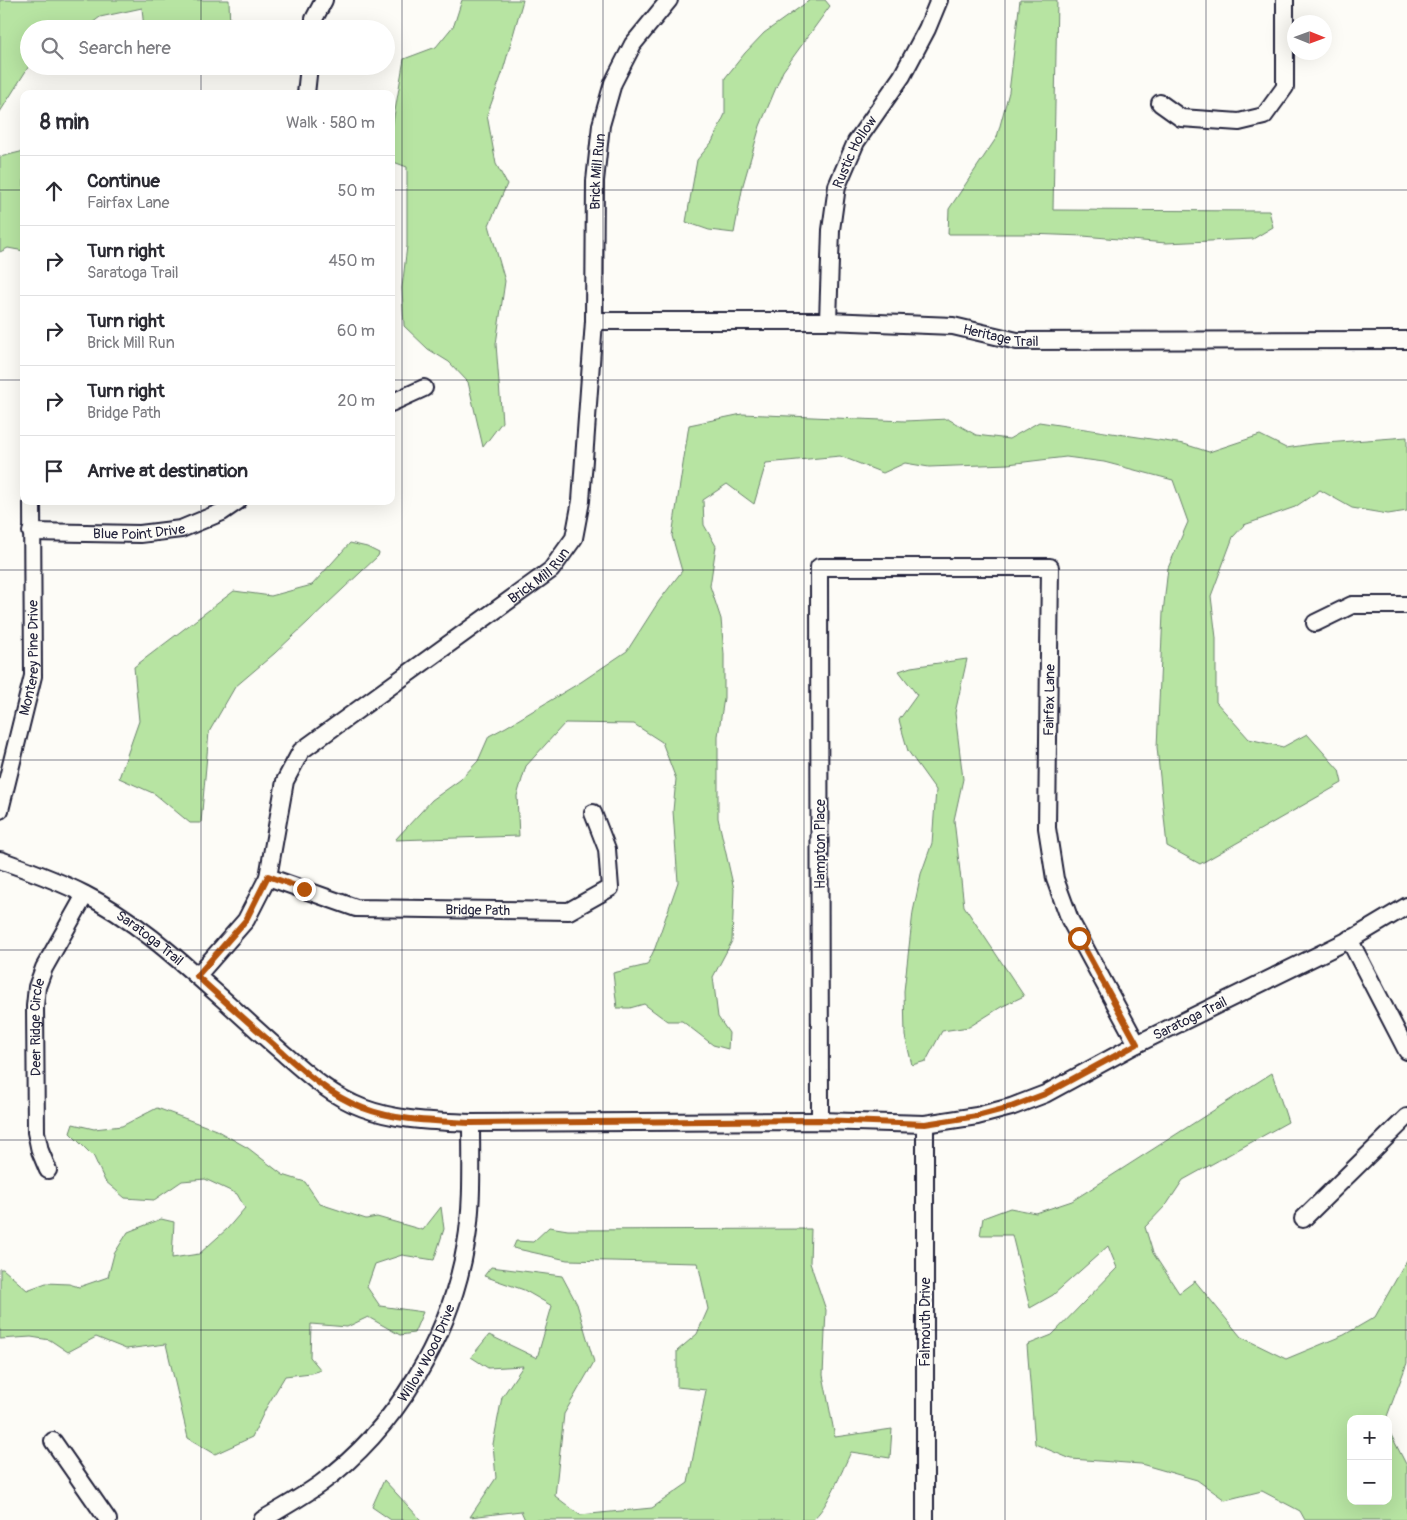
<!DOCTYPE html>
<html lang="en">
<head>
<meta charset="utf-8">
<style>
  body { margin:0; font-family:Pangolin,sans-serif; background:#f7f7f7; color:#2b2b33 }
  .controls { position:absolute; right:15px; bottom:15px; display:grid; overflow:hidden; border-radius:10px; box-shadow:0 5px 20px #0002 }
  .controls button { width:45px; height:45px; display:grid; place-items:center; padding:0; border:0; border-bottom:1px solid #e1e1e2; background:#fff; color:#2b2b33; font:25px sans-serif }
  .compass { position:absolute; left:1287px; top:15px; width:45px; height:45px; border-radius:50%; background:#fff; box-shadow:0 5px 20px #0002; rotate:91deg }
  .stop { position:absolute; width:15px; height:15px; margin:-11px; border:4px solid #b45309; border-radius:50%; background:#fff }
  .stop.end { background:#b45309; border-color:#fff; box-shadow:0 1px 5px #0008 }
  .list { margin:0; padding:0; list-style:none }
  h2 { display:flex; justify-content:space-between; align-items:center; height:65px; margin:0; padding:0 20px; font-size:21px }
  h2 small { font-size:16px; font-weight:400; color:#7c7c81 }
  .list li { display:grid; grid-template-columns:32px 1fr auto; gap:15px; align-items:center; box-sizing:border-box; height:70px; padding:0 20px; border-top:1px solid #e1e1e2 }
  .list b { display:block; font-size:19px; white-space:nowrap }
  .list p { margin:0; font-size:16px; white-space:nowrap; color:#7c7c81 }
  .list em { font-size:16px; font-style:normal; color:#7c7c81 }
  .icon { flex:none; width:28px; height:28px; fill:none; stroke:currentColor; stroke-width:2; stroke-linecap:round; stroke-linejoin:round }
  .map { position:relative; flex:none; width:1407px; height:1520px; overflow:hidden }
  .search { position:absolute; background:#fff; box-shadow:0 5px 20px #0002; left:20px; top:20px; width:375px; height:55px; display:flex; align-items:center; gap:12px; box-sizing:border-box; padding:0 18px; border-radius:28px; color:#7c7c81; font-size:19px }
  .panel { position:absolute; background:#fff; box-shadow:0 5px 20px #0002; left:20px; top:90px; width:375px; height:415px; border-radius:10px }
  .map>svg:first-child { display:block }
</style>
</head>
<body>
<div class="map">
<svg width="1407" height="1520" viewBox="0 0 1407 1520">
  <rect width="100%" height="100%" fill="#fdfcf7"/>
  <filter id="ink" filterUnits="userSpaceOnUse"><feTurbulence type="fractalNoise" baseFrequency=".02" numOctaves="2"/><feDisplacementMap in="SourceGraphic" scale="10" xChannelSelector="R" yChannelSelector="G"/><feConvolveMatrix kernelMatrix="1 2 1 2 8 2 1 2 1" color-interpolation-filters="sRGB"/></filter>
  <g filter="url(#ink)">
    <!-- green -->
    <g fill="#b7e4a2" stroke="#6c836e">
      <path d="M0,0H229L230,29H144L142,8L100,17L84,29H29V66L0,112Z"/>
      <path d="M462,0H523L502,74L487,115L496,164L507,184L489,225L505,281L496,344L502,422L483,447L468,382L449,362L428,349L404,326L402,288L407,246V167L391,161V134L404,59L436,47L454,25Z"/>
      <path d="M810,0H825L830,6L783,71L760,126L743,185L734,233L709,230L686,222L697,160L712,142L725,114V78L745,53L764,33Z"/>
      <path d="M1020,0H1057L1053,210L1269,211L1273,227L1253,239L1166,243L1083,236L1029,234H948L949,209L997,137L1009,92Z"/>
      <path d="M24,151V251L8,248L0,252V157Z"/>
      <path d="M742,414L905,421L948,419L976,435L1009,439L1039,422L1184,444L1209,452L1260,435L1286,448L1312,444L1407,437V511L1388,514L1352,508L1320,490L1295,507L1244,525L1233,537L1211,596L1216,638V702L1249,739L1283,747L1307,734L1339,770L1342,783L1200,864L1167,846L1157,747L1163,613L1168,568L1188,522L1173,480L1104,462L1066,457L1008,464L929,467L905,463L883,473L840,456L766,463L754,504L727,484L703,500L704,525L716,546L710,586L721,619L724,654V698L718,736V818L734,889L732,941L713,977L718,1017L729,1033L728,1049L713,1045L682,1021H667L644,1004L630,1008H617L613,973L647,965L655,948L678,882L673,811L676,779L662,742L634,724L565,723L526,766L517,796L519,836L395,840L432,800L460,780L478,761L489,736L506,727L581,682L627,651L659,601L682,571L672,536L689,425Z"/>
      <path d="M350,543L367,547L379,553L378,556L275,653L235,687L209,732L201,823H190L155,794L119,778L139,721L134,667L234,591L271,596L312,585Z"/>
      <path d="M967,659L955,713L963,779L954,820L964,906L1024,996L1001,1007L969,1027L942,1031L926,1061L912,1065L905,1036L904,991L913,912L921,874L932,843L936,790L908,751L899,720L917,695L899,671L911,667Z"/>
      <path d="M1272,1073L1288,1122L1183,1180L1167,1204L1145,1227L1153,1253L1179,1293L1195,1281L1241,1337L1286,1359L1344,1335L1375,1317L1407,1260V1363L1386,1419H1351V1501H1388V1429L1407,1466V1520H1305L1300,1511L1262,1491L1225,1500L1197,1480L1141,1464L1071,1459L1035,1444L1027,1345L1052,1335L1117,1268L1108,1246L1053,1295L1030,1308L1012,1235H980L983,1218L1010,1208L1036,1213L1072,1201Z"/>
      <path d="M157,1108L216,1130L248,1148L283,1175L305,1182L320,1204L366,1219L377,1217L423,1230L441,1207L444,1229L434,1260L402,1255L375,1264L367,1287L380,1306L423,1312L414,1333L400,1335L368,1317L347,1327L311,1324L310,1357L321,1370L311,1373L285,1376L266,1408L252,1437L215,1454L188,1438L166,1344L126,1349L96,1337L68,1352L50,1340L31,1337L0,1339V1269H3L27,1290L46,1283L69,1284L79,1287L108,1277L114,1254L128,1232L161,1219L174,1222L172,1258L199,1254L227,1229L245,1208L237,1194L205,1179L182,1181L154,1200L125,1198L105,1181L94,1157L70,1133L73,1124L94,1129L122,1126Z"/>
      <path d="M549,1227L568,1230L811,1229L810,1263L826,1310L823,1375L835,1437L892,1429L890,1458L851,1452C842,1470 828,1508 812,1520H525L521,1511L470,1517L496,1478L493,1444L502,1397L523,1366L488,1368L471,1357L489,1335L537,1358L552,1306L524,1290L484,1276L491,1267L562,1276L577,1304L594,1362L564,1414L555,1496L580,1515L652,1508L688,1483L706,1390L677,1387V1351L697,1334L708,1309L698,1263L567,1260L513,1248L516,1241L533,1242Z"/>
      <path d="M384,1480L421,1520H391L372,1507Z"/>
    </g>
    <g fill="none" stroke-linecap="round" stroke-linejoin="round">
      <!-- street casing -->
      <g stroke="#22223b" stroke-width="20">
        <g id="street">
          <path d="M313,29L314,19L324,0"/>
          <path d="M306,94L309,66"/>
          <path d="M1160,103L1181,118L1239,122L1264,116L1285,87V0"/>
          <path id="s1" d="M594,321H828L953,326L1017,341L1407,340"/>
          <path id="s2" d="M828,321L831,230L837,186L856,142L902,76L927,29L939,0"/>
          <path d="M391,403L424,388"/>
          <path id="s3" d="M31,532L140,534L181,529L222,512L238,501"/>
          <path d="M1315,623L1352,605H1407"/>
          <path id="s4" d="M0,810L33,676L32,501"/>
          <path id="s5" d="M0,860C28,870 57,880 84,894C136,920 180,961 223,999C243,1017 262,1035 282,1052C307,1074 331,1096 363,1108C398,1121 434,1121 471,1123L820,1121L925,1124L977,1116L1011,1107L1045,1094L1137,1044L1355,937L1407,906"/>
          <path id="s6" d="M268,877L356,908L569,911L610,888L607,849L593,813"/>
          <path d="M1349,939L1407,1051"/>
          <path id="s7" d="M197,976L246,920L268,877L285,781L301,751L551,570L574,538L581,501L594,321L595,181L601,125L613,83L633,44L669,0"/>
          <path d="M820,1121L819,567H1050L1047,828L1055,879L1070,920L1137,1044"/>
          <path d="M925,1124V1520"/>
          <path id="s8" d="M48,1170L40,1151L36,1132L35,1006L37,987L44,968L85,895"/>
          <path d="M1303,1219L1407,1117"/>
          <path d="M53,1441L108,1520"/>
          <path id="s9" d="M262,1520C282,1508 302,1497 320,1484C396,1429 451,1335 466,1244C473,1206 471,1161 471,1123"/>
        </g>
      </g>
      <!-- street -->
      <use href="#street" stroke="#fdfcf7" stroke-width="16"/>
    </g>
  </g>
  <g fill="none" stroke-linecap="round" stroke-linejoin="round" filter="url(#ink)">
    <!-- route -->
    <path stroke="#b45309" stroke-width="6" d="M304,889L268,876L246,920L197,976C222,999 248,1022 273,1044C301,1069 328,1095 363,1108C397,1121 434,1121 471,1123L820,1120L925,1124L977,1116L1011,1107L1045,1094L1137,1044L1079,938"/>
  </g>
  <!-- grid -->
  <path fill="none" stroke="#22223b" stroke-width="1" stroke-opacity="0.55" d="M201,0V29M402,0V1520M603,0V1520M804,0V1520M1005,0V1520M1206,0V1520M201,66V94M0,190H24M391,190H1407M0,380H24M391,380H1407M201,501V1520M0,570H1407M0,760H1407M0,950H1407M0,1140H1407M0,1330H1407"/>
  <g text-anchor="middle" stroke-width="4" stroke-linejoin="round" paint-order="stroke">
    <!-- street labels -->
    <g font-size="14" fill="#22223b" stroke="#fdfcf7">
      <text dy="5" stroke="none"><textPath href="#s2" startOffset="174">Rustic Hollow</textPath></text>
      <text dy="5" stroke="none"><textPath href="#s7" startOffset="970">Brick Mill Run</textPath></text>
      <text dy="5" stroke="none"><textPath href="#s1" startOffset="408">Heritage Trail</textPath></text>
      <text dy="5" stroke="none"><textPath href="#s3" startOffset="108">Blue Point Drive</textPath></text>
      <text dy="5" stroke="none"><textPath href="#s7" startOffset="550">Brick Mill Run</textPath></text>
      <text dy="5" stroke="none"><textPath href="#s4" startOffset="156">Monterey Pine Drive</textPath></text>
      <text transform="translate(1049 700) rotate(-89)" y="5">Fairfax Lane</text>
      <text transform="translate(820 844) rotate(-90)" y="5">Hampton Place</text>
      <text dy="5" stroke="none"><textPath href="#s6" startOffset="215">Bridge Path</textPath></text>
      <text dy="5" stroke="none"><textPath href="#s5" startOffset="170">Saratoga Trail</textPath></text>
      <text dy="5" stroke="none"><textPath href="#s5" startOffset="1295">Saratoga Trail</textPath></text>
      <text dy="5" stroke="none"><textPath href="#s8" startOffset="145">Deer Ridge Circle</textPath></text>
      <text transform="translate(925 1322) rotate(-90)" y="5">Falmouth Drive</text>
      <text dy="5" stroke="none"><textPath href="#s9" startOffset="239">Willow Wood Drive</textPath></text>
    </g>
  </g>
</svg>
<div class="controls">
<button>+</button>
<button>−</button>
</div>
<svg class="compass" viewBox="-18 -18 36 36"><path d="M0-13l5 13h-10z" fill="#e53935"/><path d="M0 13l5-13h-10z" fill="#7c7c81"/></svg>
<div class="stop" style="left:1079px;top:938px"></div>
<div class="stop end" style="left:304px;top:889px"></div>
<div class="search"><svg class="icon" aria-label="search" viewBox="0 0 24 24"><circle cx="10" cy="10" r="6"/><path d="M15 15l6 6"/></svg>Search here</div>
<section class="panel">
<h2>8 min<small>Walk · 580 m</small></h2>
<ul class="list">
<li><svg class="icon" aria-label="ahead" viewBox="0 0 24 24"><path d="M12 20V5M6 11l6-6 6 6"/></svg><div><b>Continue</b><p>Fairfax Lane</p></div><em>50 m</em></li>
<li><svg class="icon" aria-label="right" viewBox="0 0 24 24"><path d="M7 20v-9h11M14 6l5 5-5 5"/></svg><div><b>Turn right</b><p>Saratoga Trail</p></div><em>450 m</em></li>
<li><svg class="icon" aria-label="right" viewBox="0 0 24 24"><path d="M7 20v-9h11M14 6l5 5-5 5"/></svg><div><b>Turn right</b><p>Brick Mill Run</p></div><em>60 m</em></li>
<li><svg class="icon" aria-label="right" viewBox="0 0 24 24"><path d="M7 20v-9h11M14 6l5 5-5 5"/></svg><div><b>Turn right</b><p>Bridge Path</p></div><em>20 m</em></li>
<li><svg class="icon" aria-label="arrive" viewBox="0 0 24 24"><path d="M6 21V4h12l-3 4 3 4H6"/></svg><div><b>Arrive at destination</b></div></li>
</ul>
</section>
</div>
</body>
</html>
